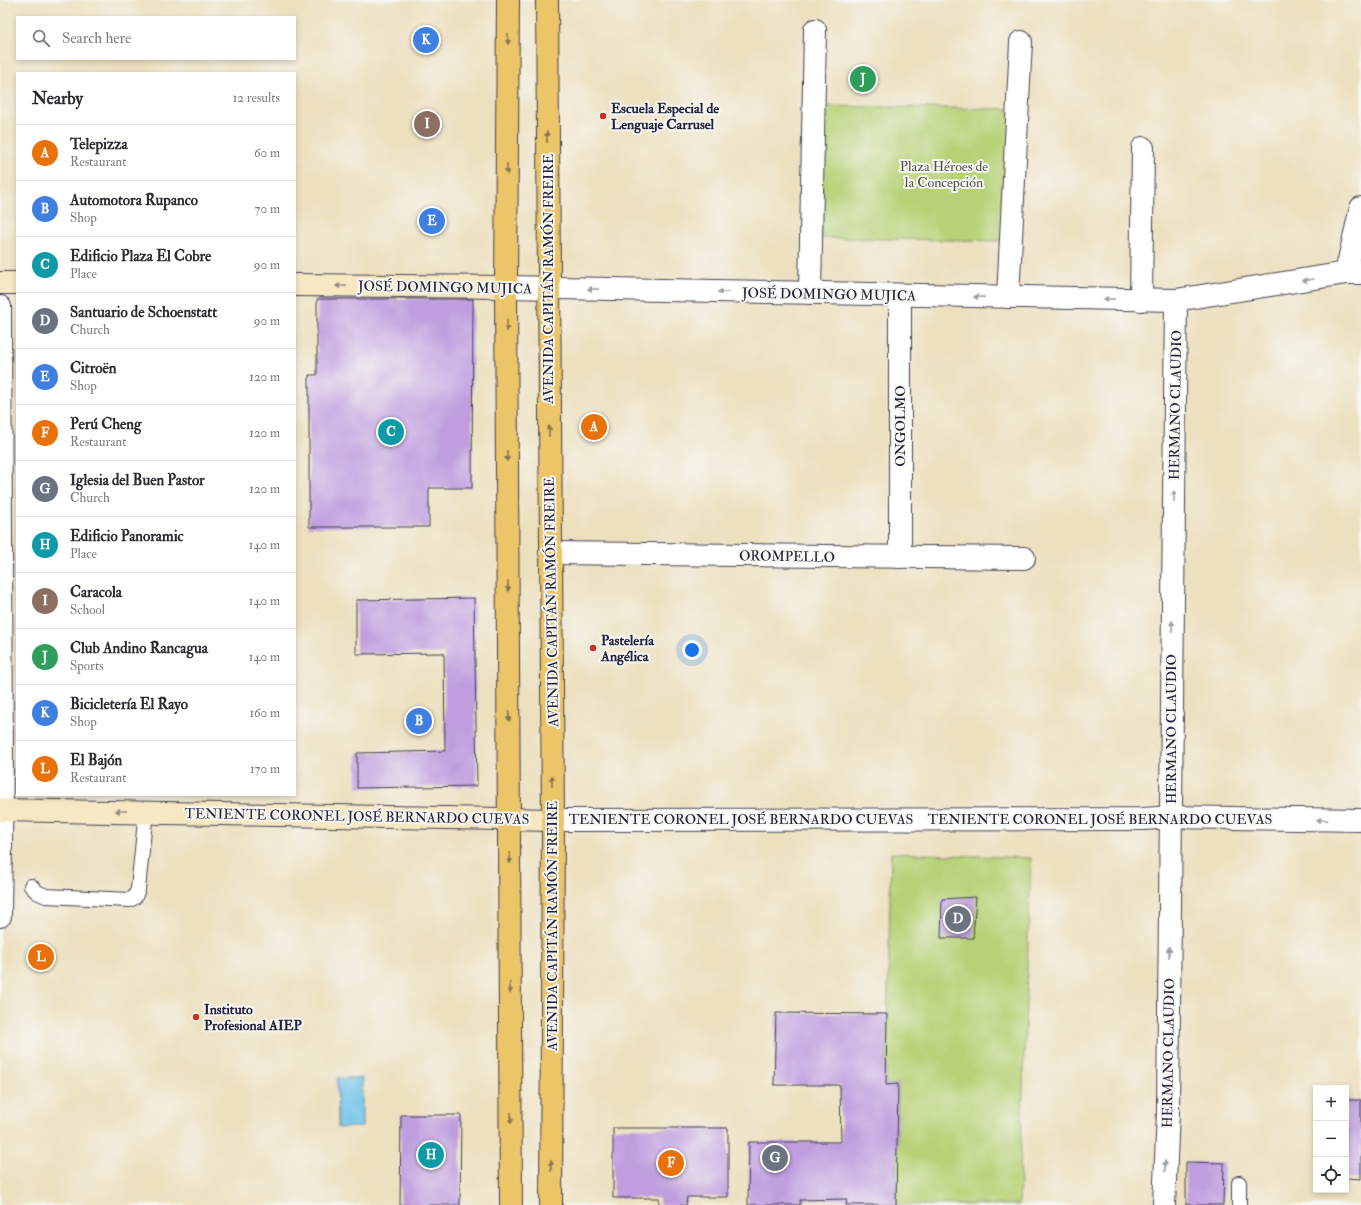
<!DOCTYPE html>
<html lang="en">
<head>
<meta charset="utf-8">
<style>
  body { margin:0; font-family:"IM FELL Double Pica",serif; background:#f2f2f3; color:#2b2b33 }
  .controls { position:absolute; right:12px; bottom:12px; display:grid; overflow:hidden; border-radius:0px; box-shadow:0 2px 6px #0003 }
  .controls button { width:36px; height:36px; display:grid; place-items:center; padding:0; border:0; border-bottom:1px solid #e1e1e2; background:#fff; color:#2b2b33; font:20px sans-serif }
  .you { position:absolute; left:692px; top:650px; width:14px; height:14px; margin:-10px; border:3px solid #fff; border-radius:50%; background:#1a73e8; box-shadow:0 0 0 6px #1a73e833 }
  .badge { display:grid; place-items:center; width:26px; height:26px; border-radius:50%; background:#1a73e8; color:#fff; font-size:13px; font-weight:700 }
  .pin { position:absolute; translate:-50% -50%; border:2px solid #fff; box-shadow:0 1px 4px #0006 }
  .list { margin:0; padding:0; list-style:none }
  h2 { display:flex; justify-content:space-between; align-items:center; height:52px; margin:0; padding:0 16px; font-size:17px }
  h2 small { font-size:13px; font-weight:400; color:#7c7c81 }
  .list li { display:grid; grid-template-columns:26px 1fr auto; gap:12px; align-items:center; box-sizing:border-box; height:56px; padding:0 16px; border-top:1px solid #e1e1e2 }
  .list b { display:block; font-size:15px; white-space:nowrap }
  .list p { margin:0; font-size:13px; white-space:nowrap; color:#7c7c81 }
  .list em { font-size:13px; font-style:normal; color:#7c7c81 }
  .icon { flex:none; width:22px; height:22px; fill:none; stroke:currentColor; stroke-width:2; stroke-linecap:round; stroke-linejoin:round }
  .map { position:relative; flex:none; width:1361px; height:1205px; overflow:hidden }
  .search { position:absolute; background:#fff; box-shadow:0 2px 6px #0003; left:16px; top:16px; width:280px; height:44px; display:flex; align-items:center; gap:10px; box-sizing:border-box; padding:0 14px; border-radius:0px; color:#7c7c81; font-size:15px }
  .panel { position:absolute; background:#fff; box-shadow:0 2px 6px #0003; left:16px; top:72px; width:280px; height:724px; border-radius:0px }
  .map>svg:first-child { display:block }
</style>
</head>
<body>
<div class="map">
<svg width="1361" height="1205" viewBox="0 0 1361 1205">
  <rect width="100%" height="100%" fill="#f6f6f2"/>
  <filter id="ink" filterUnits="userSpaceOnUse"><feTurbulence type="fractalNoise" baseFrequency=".025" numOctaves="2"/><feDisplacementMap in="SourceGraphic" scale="8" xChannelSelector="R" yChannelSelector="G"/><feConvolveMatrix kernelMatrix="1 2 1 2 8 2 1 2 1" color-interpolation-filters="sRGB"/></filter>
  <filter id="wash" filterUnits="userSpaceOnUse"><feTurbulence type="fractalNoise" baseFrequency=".012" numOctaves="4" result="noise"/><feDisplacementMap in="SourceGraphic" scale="16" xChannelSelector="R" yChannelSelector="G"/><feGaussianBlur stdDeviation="0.9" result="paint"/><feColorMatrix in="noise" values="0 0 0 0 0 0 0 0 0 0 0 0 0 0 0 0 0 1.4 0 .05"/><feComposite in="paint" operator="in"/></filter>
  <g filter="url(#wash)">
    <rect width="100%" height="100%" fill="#ede0bf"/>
    <!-- green -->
    <g fill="#b7d176" stroke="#6c7a58">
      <path d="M824,106L1012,109L1008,241L821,238Z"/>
      <path d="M891,853L1031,858L1019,1205H896L898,1084L886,1085Z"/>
    </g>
    <!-- water -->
    <path fill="#6ec2ea" stroke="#487292" d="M337,1078H362V1127L338,1128Z"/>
    <g id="blocks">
      <!-- building -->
      <g fill="#bf9ddf">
        <path d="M317,299H473L472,488H429V527H309V375H317Z"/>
        <path d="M474,598L477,786L357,788V753L445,751L444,653L356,654V600Z"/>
        <path d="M976,897L973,938H941L942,899Z"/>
        <path d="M776,1013L887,1014L886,1085L898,1084L896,1205H846L847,1199L800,1200V1205H748L749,1142H841L840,1085H774Z"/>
        <path d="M1346,1100H1361V1179L1346,1178Z"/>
        <path d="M401,1115H461L460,1205H400Z"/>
        <path d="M613,1128H728V1197H687L686,1205H659V1198H613Z"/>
        <path d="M1186,1162L1224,1163L1223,1205H1186Z"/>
      </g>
    </g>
  </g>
  <g filter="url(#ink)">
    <use href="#blocks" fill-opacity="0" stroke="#403e4f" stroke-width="1"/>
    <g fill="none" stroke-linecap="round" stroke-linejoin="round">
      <!-- lane casing -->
      <g stroke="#403e4f" stroke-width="16">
        <g id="lane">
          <path d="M31,886L37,892L46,896L130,900L135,897L138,889L146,811"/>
          <path d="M1239,1183V1205"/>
        </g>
      </g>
      <!-- street casing -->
      <g stroke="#403e4f" stroke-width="24">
        <g id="street">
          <path d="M1346,273L1361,208"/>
          <path d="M506,287L1176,300L1346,273H1361"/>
          <path d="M810,293L815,30"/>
          <path d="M900,295V557"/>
          <path d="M1008,297L1021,42"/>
          <path d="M1141,300L1143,148"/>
          <path d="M0,307L2,766L0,916"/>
          <path d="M550,553L1024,558"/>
          <path d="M553,820L1144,819L1171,817L1361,820"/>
          <path d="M1164,1205L1168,1112L1176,300"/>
        </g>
      </g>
      <!-- secondary casing -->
      <g stroke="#403e4f" stroke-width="24">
        <g id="secondary">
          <path d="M0,283H17"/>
          <path d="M295,285L506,287"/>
          <path d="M0,810L553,820"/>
        </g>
      </g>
      <!-- primary casing -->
      <g stroke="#403e4f" stroke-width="24">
        <g id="primary">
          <path d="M508,0L506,287L511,1205"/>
          <path d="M547,0L553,820L551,1205"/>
        </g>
      </g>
      <!-- lane -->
      <use href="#lane" stroke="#fff" stroke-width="14"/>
      <!-- street -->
      <use href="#street" stroke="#fff" stroke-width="22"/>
      <!-- secondary -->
      <use href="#secondary" stroke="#f7e8c3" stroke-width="22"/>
      <!-- primary -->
      <use href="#primary" stroke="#ecc569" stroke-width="22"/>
    </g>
    <!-- one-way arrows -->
    <defs><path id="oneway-solid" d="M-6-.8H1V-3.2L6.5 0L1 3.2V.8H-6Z"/></defs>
    <g fill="#877452">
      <use href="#oneway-solid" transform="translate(508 39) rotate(90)"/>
      <use href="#oneway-solid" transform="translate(547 137) rotate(-90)"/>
      <use href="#oneway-solid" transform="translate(507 169) rotate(90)"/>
      <use href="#oneway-solid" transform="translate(507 326) rotate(90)"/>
      <use href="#oneway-solid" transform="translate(549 431) rotate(-90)"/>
      <use href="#oneway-solid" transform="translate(507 456) rotate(90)"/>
      <use href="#oneway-solid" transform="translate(508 586) rotate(90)"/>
      <use href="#oneway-solid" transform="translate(509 716) rotate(90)"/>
      <use href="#oneway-solid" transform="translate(552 781) rotate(-90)"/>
      <use href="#oneway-solid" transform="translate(510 858) rotate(90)"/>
      <use href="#oneway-solid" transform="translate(510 988) rotate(90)"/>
      <use href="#oneway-solid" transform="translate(511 1118) rotate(90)"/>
      <use href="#oneway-solid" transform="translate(551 1166) rotate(-90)"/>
    </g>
    <g fill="#9c9ca7">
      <use href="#oneway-solid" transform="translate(1308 280) rotate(171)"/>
      <use href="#oneway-solid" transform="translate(593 289) rotate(-179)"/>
      <use href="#oneway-solid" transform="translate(723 292) rotate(-179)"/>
      <use href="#oneway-solid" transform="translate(979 297) rotate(-179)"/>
      <use href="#oneway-solid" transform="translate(1109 299) rotate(-179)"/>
      <use href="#oneway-solid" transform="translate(1174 496) rotate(-89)"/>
      <use href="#oneway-solid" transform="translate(1172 626) rotate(-89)"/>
      <use href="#oneway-solid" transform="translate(1322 820) rotate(-179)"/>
      <use href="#oneway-solid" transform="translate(1169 952) rotate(-90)"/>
      <use href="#oneway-solid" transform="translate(1165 1166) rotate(-87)"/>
    </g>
    <g fill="#978f86">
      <use href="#oneway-solid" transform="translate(341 286) rotate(-179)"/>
      <use href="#oneway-solid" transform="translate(121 811) rotate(-179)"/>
    </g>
  </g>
  <!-- markers -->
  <g fill="#c8321e" stroke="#f6f6f2" stroke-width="1.5">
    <circle cx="603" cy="116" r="4"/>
    <circle cx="593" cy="648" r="4"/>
    <circle cx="196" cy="1017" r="4"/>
  </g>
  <g text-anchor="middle" stroke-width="4" stroke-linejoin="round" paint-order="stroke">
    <!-- poi labels -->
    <g font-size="14" font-weight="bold" fill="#22223b" stroke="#f6f6f2" text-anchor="start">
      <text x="611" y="113">Escuela Especial de<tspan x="611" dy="16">Lenguaje Carrusel</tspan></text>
      <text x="601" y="645">Pastelería<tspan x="601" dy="16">Angélica</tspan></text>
      <text x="204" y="1014">Instituto<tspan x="204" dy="16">Profesional AIEP</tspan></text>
    </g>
    <!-- park labels -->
    <g font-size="14" fill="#4f574d" stroke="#f6f6f2">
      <text x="944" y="171">Plaza Héroes de<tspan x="944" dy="16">la Concepción</tspan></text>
    </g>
    <!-- street labels -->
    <g font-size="14" fill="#22223b" stroke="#f6f6f2">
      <text transform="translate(548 279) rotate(-90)" y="5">AVENIDA CAPITÁN RAMÓN FREIRE</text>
      <text transform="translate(445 287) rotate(1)" y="5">JOSÉ DOMINGO MUJICA</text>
      <text transform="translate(829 294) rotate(1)" y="5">JOSÉ DOMINGO MUJICA</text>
      <text transform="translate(1175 405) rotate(-89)" y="5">HERMANO CLAUDIO</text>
      <text transform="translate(900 426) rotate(-90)" y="5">ONGOLMO</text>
      <text transform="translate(787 556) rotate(1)" y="5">OROMPELLO</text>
      <text transform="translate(551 602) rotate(-91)" y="5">AVENIDA CAPITÁN RAMÓN FREIRE</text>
      <text transform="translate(1171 729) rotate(-90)" y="5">HERMANO CLAUDIO</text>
      <text transform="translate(357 816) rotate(1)" y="5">TENIENTE CORONEL JOSÉ BERNARDO CUEVAS</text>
      <text x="741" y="824">TENIENTE CORONEL JOSÉ BERNARDO CUEVAS</text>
      <text x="1100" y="824">TENIENTE CORONEL JOSÉ BERNARDO CUEVAS</text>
      <text transform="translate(552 926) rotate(-90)" y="5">AVENIDA CAPITÁN RAMÓN FREIRE</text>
      <text transform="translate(1168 1053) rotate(-89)" y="5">HERMANO CLAUDIO</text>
    </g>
  </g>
</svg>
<div class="controls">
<button>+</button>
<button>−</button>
<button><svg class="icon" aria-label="locate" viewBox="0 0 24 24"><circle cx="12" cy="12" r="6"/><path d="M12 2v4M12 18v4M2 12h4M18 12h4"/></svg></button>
</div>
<div class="you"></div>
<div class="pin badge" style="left:594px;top:427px;background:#e8710a">A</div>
<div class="pin badge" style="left:419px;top:721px;background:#3f7fe0">B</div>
<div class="pin badge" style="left:391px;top:432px;background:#0f9aa8">C</div>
<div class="pin badge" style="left:958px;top:919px;background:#6b7280">D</div>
<div class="pin badge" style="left:432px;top:221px;background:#3f7fe0">E</div>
<div class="pin badge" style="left:671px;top:1163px;background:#e8710a">F</div>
<div class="pin badge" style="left:775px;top:1158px;background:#6b7280">G</div>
<div class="pin badge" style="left:431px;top:1155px;background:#0f9aa8">H</div>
<div class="pin badge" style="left:427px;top:124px;background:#8d6e63">I</div>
<div class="pin badge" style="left:863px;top:79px;background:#2e9e5b">J</div>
<div class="pin badge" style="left:426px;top:40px;background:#3f7fe0">K</div>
<div class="pin badge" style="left:41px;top:957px;background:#e8710a">L</div>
<div class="search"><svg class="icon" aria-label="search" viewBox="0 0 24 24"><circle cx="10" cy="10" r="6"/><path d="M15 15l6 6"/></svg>Search here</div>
<section class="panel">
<h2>Nearby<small>12 results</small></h2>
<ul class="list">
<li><span class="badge" style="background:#e8710a">A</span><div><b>Telepizza</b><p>Restaurant</p></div><em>60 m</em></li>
<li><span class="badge" style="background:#3f7fe0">B</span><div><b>Automotora Rupanco</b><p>Shop</p></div><em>70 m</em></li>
<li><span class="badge" style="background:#0f9aa8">C</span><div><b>Edificio Plaza El Cobre</b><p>Place</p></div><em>90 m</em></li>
<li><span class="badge" style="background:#6b7280">D</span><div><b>Santuario de Schoenstatt</b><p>Church</p></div><em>90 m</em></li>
<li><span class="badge" style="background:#3f7fe0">E</span><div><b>Citroën</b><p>Shop</p></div><em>120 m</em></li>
<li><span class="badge" style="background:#e8710a">F</span><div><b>Perú Cheng</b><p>Restaurant</p></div><em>120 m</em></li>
<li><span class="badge" style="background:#6b7280">G</span><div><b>Iglesia del Buen Pastor</b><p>Church</p></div><em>120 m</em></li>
<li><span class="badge" style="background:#0f9aa8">H</span><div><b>Edificio Panoramic</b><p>Place</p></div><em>140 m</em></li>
<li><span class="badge" style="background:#8d6e63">I</span><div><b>Caracola</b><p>School</p></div><em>140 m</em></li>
<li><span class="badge" style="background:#2e9e5b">J</span><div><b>Club Andino Rancagua</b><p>Sports</p></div><em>140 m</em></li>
<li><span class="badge" style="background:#3f7fe0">K</span><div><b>Bicicletería El Rayo</b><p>Shop</p></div><em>160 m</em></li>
<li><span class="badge" style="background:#e8710a">L</span><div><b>El Bajón</b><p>Restaurant</p></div><em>170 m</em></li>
</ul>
</section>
</div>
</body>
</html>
